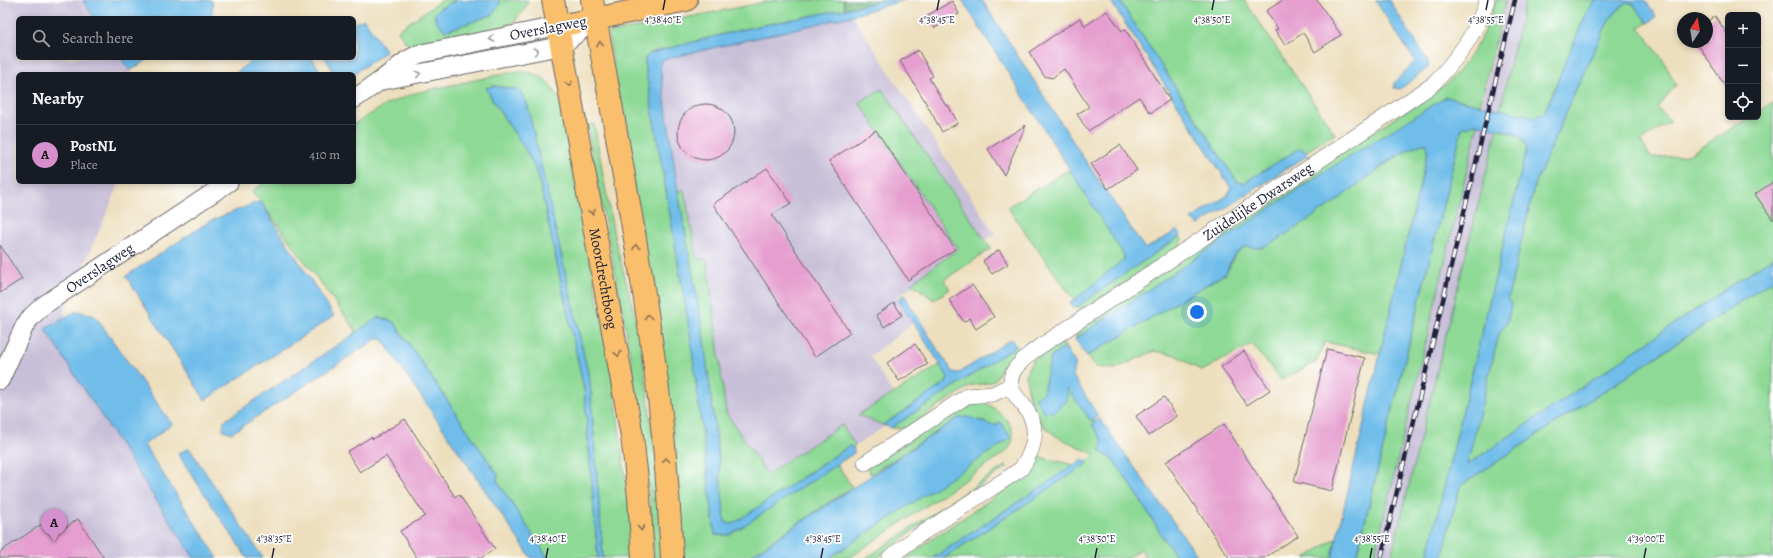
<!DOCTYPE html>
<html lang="en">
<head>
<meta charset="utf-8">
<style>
  body { margin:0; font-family:Alegreya,serif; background:#242831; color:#f1f3f6 }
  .controls { position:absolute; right:12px; top:12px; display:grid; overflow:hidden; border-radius:6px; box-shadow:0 2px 6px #0003 }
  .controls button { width:36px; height:36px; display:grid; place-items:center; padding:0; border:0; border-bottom:1px solid #363941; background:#171b24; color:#f1f3f6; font:20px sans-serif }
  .compass { position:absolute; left:1677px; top:12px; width:36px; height:36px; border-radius:50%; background:#171b24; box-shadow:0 2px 6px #0003; rotate:12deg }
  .you { position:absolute; left:1197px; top:312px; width:14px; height:14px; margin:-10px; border:3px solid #fff; border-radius:50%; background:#1a73e8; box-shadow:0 0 0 6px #1a73e833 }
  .badge { display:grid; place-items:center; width:26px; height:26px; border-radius:50%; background:#d690ce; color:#111; font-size:13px; font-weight:700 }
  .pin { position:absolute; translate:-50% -33px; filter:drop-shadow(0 1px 2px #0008) }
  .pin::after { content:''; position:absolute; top:21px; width:14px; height:12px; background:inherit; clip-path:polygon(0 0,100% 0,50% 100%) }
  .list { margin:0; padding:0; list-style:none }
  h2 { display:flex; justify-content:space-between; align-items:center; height:52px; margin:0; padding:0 16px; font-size:17px }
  h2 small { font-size:13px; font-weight:400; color:#9ea1a6 }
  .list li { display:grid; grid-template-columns:26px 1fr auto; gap:12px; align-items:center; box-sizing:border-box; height:60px; padding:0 16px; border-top:1px solid #363941 }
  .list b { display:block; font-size:15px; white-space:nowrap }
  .list p { margin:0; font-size:13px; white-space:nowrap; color:#9ea1a6 }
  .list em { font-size:13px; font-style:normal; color:#9ea1a6 }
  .icon { flex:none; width:22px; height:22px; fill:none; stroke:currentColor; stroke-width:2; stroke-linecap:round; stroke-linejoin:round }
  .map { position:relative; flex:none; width:1773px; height:558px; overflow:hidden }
  .search { position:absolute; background:#171b24; box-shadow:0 2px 6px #0003; left:16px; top:16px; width:340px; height:44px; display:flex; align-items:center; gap:10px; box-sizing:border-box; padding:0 14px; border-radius:6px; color:#9ea1a6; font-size:15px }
  .panel { position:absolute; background:#171b24; box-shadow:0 2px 6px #0003; left:16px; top:72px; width:340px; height:112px; border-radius:6px }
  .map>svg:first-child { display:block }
</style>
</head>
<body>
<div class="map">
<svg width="1773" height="558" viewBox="0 0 1773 558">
  <rect width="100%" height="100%" fill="#fff"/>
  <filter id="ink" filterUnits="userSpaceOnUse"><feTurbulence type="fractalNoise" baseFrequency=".025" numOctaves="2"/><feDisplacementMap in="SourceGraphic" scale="8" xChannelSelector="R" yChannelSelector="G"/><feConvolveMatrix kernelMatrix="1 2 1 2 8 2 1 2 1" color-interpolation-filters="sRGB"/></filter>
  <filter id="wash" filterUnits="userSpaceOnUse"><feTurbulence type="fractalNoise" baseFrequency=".012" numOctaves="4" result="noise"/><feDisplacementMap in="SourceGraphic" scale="16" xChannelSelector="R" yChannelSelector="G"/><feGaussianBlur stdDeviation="0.9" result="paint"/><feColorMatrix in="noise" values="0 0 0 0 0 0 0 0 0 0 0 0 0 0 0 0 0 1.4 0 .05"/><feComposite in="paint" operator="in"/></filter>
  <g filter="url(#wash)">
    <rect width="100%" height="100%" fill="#eddfbe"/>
    <!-- industrial -->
    <g fill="#c8bfd8">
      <path d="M0,0H83L95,18H18V58H121L131,74H18V182H120L64,311L72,331L216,558H0Z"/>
      <path d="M1507,0H1526L1497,128L1391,558H1374Z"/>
      <path d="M850,12L995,234L896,297L915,322L870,356L905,413L728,530L651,59Z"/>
    </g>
    <!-- green -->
    <g fill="#8dd995" stroke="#587e68">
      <path d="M442,0H457L439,9L435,13V19L500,4L499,0H528L525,9L515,21L500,29L416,48L405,42L398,30Z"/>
      <path d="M776,0H843L845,9L744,29L651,53L645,58V66L690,333L715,535H729L837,464L852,487L747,558H683L673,431L608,33Z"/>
      <path d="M1119,0H1244L1335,134L1305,152L1300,148L1244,183L1237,182Z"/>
      <path d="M1496,0H1506L1480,105L1457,99L1321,174L1075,339L1078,330L1157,276L1311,178L1317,169L1445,85C1470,61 1486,33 1496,0Z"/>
      <path d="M1525,0H1595L1587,12L1544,113L1534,117L1500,110Z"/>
      <path d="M1628,3H1632L1648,23L1639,27L1663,60L1676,85L1657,108L1671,121L1641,141L1651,158L1688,155L1750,117H1758V112L1773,103V257L1466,466L1499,334C1507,323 1513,312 1508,298L1534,187L1543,165L1577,87L1609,20L1619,9Z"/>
      <path d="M517,71C544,72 555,85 562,110L613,380L631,521L632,558H603L590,382L527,103L519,90L495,86L486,88C501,118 526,144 538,175L584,389L598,558H548L497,481L498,475L394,322L379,317L357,332L260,201L251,192L265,182H354V124L387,104L415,93Z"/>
      <path d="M882,89L991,249L944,280L950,289L934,300L911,283L958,249L859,102Z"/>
      <path d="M594,124L614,236L640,334L656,461L662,558H654C647,412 613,269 587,126Z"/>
      <path d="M1475,124H1478L1374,558H1356L1462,128Z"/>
      <path d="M1497,128L1521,137L1527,147L1427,558H1391Z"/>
      <path d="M1420,143L1427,144L1428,151L1380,354L1325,342L1316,362L1281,380L1252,344L1202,371L1175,355L1154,351L1115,369L1096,367L1087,356L1226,273L1237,252L1245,246L1261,248L1271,242L1329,206L1393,159Z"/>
      <path d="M1070,169L1124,255V260C1106,273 1092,289 1074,300L1007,207Z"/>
      <path d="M684,190L697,259H707L726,413L767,474L842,425L855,445L853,449L849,446L733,524H729L725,522L724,518L716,436L703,333L678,191Z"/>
      <path d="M1180,236L1182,239L1179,248L1084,309L1075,308Z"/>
      <path d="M1773,280V558H1442L1460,486Z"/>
      <path d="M1057,343L1063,344L1065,347L1051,356L1043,394L1035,398L1067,387L1091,421L1093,420L1094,422L1092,424L1103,441L1101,452L1113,459L1133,488L1164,539L1178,558H1141L1145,555L1141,549L1127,558H944L1087,463L1086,462L1095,455L1056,436L1042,425L1028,393L1026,374L1029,366L1033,360Z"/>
      <path d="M1015,346L1019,348L1018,354L1003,366L995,379L992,382L970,386L906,428H891Z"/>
      <path d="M940,365L948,377L947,382L883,425L858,415Z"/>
      <path d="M980,402C993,404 1012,420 1013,435C1013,442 1010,447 1006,452L849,558H829L1011,437L999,423L994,426H991L983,421L958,418L871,474L867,468L958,409Z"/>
      <path d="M1039,457L1074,465L933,558H904L1022,478L1032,468Z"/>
      <path d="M1006,465L1007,467L911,532L877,558H866Z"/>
      <path d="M1336,538L1332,558H1305Z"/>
    </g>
    <!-- forest -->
    <path fill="#72b97e" stroke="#4a6e5c" d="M843,0H884L845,9Z"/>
    <!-- water -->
    <g fill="#70bdea" stroke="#497092">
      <path d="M83,0H211L213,4L211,18H94Z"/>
      <path d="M457,0H499L500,4L492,15L445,31L435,19V13L439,9Z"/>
      <path d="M884,0H904L847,17L661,60L660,67L678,191L703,333L716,436L725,522L730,524H733L849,446H851L854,451V453L742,527L729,535H715L690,333L645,66V58L651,53L744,29L845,9Z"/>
      <path d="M962,0H982L1081,154L1145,249L1178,230L1180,236L1075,308L1070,303C1089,290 1105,273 1124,260V255Z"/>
      <path d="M1110,0H1119L1237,182L1244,183L1300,148L1303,149L1308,155L1199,225L1191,219L1228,195L1231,188Z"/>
      <path d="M1375,0H1389L1428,61V68L1400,89L1394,88V83L1415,61Z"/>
      <path d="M1595,0H1645L1656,17L1648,23L1632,3H1628L1619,9L1609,20L1577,87L1534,187L1508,298L1511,305L1507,323L1499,334L1467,465L1773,257V280L1460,486L1442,558H1427L1527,147L1521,137L1508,131L1475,124L1462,128L1356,558H1332L1428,151L1427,144C1406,142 1349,193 1328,207C1316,214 1271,246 1260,248C1250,249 1247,243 1238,252C1232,256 1229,266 1226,273L1087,356L1075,339L1321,174L1446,97L1534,117L1544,113L1587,12Z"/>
      <path d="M364,19L386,52L353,74H335L325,58H354V23Z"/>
      <path d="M121,58H150L130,71Z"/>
      <path d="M254,58H312L322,74H235Z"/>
      <path d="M494,86L519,90L527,103L590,382L603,558H598L584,389L538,175C526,144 501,118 486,88Z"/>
      <path d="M260,201L334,316L205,400L126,276L210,221Z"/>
      <path d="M904,295L936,347L953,372L959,373L1011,339L1016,346L891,428L883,425L947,382L948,377L898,299Z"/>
      <path d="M77,311L95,316L172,424L144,445L218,558H194L45,329Z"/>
      <path d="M379,317L394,322L498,475L497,481L548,558H531L382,339H376L232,433L223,430L224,421Z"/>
      <path d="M1065,347L1076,365L1073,369V376L1098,416L1091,421L1067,388V401L1052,413L1049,410L1045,413L1035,398L1043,393L1051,356Z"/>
      <path d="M968,417C977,419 990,427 998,425L1000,421L1011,438L829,558H747L958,418Z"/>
      <path d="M1099,419H1100L1199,558H1178L1164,539L1133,488L1113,459L1100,452L1102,441L1092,424Z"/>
      <path d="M189,448L263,558H247L178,454Z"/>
      <path d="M1083,459L1088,463L944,558H933Z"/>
    </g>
    <g id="blocks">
      <!-- building -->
      <g fill="#e59ecf">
        <path d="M1283,0H1317L1341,35L1315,52L1303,33L1285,45L1275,30L1278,29L1266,11Z"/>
        <path d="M952,1L959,14L935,28L928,15Z"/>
        <path d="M1107,11L1122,31L1125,29L1170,100L1150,113L1139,97L1088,131L1077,114L1089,107L1064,69L1052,78L1044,76L1029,52L1080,18L1085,26Z"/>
        <path d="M1715,16L1728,35V90L1696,42H1707V22Z"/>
        <path d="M918,50L933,76L929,78L946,106L948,105L958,123L942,132L925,101L900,61Z"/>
        <circle cx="706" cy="132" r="28"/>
        <path d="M1026,125L1004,175L988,149Z"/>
        <path d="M876,130L955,249L908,280L829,161Z"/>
        <path d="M1120,145L1137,170L1108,189L1091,164Z"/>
        <path d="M767,168L791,203L772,215L850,333L815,357L713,204Z"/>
        <path d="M1773,182V220L1755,194Z"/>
        <path d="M0,245L22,279L0,293Z"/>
        <path d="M999,250L1008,264L992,274L983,261Z"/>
        <path d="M972,285L994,317L976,329L969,318L964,322L949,300Z"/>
        <path d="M894,303L902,315L884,327L876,315Z"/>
        <path d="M915,344L928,364L899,381L887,363Z"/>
        <path d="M1327,349L1365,358L1332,491L1294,482Z"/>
        <path d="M1244,351L1270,390L1247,405L1221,367Z"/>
        <path d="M1164,397L1177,416L1149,436L1136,416Z"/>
        <path d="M405,419L455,497L459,494L495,549L481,558H417L400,531L425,516L386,456L360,472L347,452L371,437L373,439Z"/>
        <path d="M1224,424L1298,536L1264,558H1229L1166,462Z"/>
        <path d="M51,518L60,531L78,519L104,558H0V552Z"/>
      </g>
    </g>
  </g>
  <g filter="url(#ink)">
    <use href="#blocks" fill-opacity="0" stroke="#696469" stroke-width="1"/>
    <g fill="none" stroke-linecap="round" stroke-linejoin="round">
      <!-- minor casing -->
      <g stroke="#696469" stroke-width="16">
        <g id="minor">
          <path d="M865,463L967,396L993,394L1011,385"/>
          <path id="s1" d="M889,558L915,538L1021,469C1035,448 1041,428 1024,406C1019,400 1012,393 1011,385C1009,370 1023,360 1032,352L1431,86C1455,62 1477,33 1487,0"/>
        </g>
      </g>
      <!-- tertiary casing -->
      <g stroke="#696469" stroke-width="20">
        <g id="tertiary">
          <path d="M380,81L561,46L595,19"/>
          <path d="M354,99L380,81L407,60L419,54L558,26"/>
          <path id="s2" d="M0,380L25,325L32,316L44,305L229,182"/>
        </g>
      </g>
      <!-- primary casing -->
      <g stroke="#696469" stroke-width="24">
        <g id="primary">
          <path id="s3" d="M553,0L632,436L639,497L643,558"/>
          <path d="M592,0C615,129 641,259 658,390C665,446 669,502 672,558"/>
          <path d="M558,26L595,19"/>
        </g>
      </g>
      <!-- motorway casing -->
      <g stroke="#696469" stroke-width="24">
        <path id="motorway" d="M595,19L686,0"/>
      </g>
      <!-- minor -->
      <use href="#minor" stroke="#fff" stroke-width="15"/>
      <!-- tertiary -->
      <use href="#tertiary" stroke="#fff" stroke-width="18"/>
      <!-- primary -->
      <use href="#primary" stroke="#f9bf6d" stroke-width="22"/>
      <!-- motorway -->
      <use href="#motorway" stroke="#f9bf6d" stroke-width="22"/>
      <!-- rail casing -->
      <g stroke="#22223b" stroke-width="4.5">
        <path id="rail" d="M1381,558L1515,0"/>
      </g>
      <!-- rail -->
      <use href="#rail" stroke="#fff" stroke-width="3" stroke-dasharray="9" stroke-linecap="butt"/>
    </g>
    <!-- one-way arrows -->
    <defs><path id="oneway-chevron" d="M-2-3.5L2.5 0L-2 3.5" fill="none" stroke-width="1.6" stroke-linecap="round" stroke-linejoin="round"/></defs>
    <g stroke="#9c9ca7">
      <use href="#oneway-chevron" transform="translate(492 39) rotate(169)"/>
      <use href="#oneway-chevron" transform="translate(536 51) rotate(-11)"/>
      <use href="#oneway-chevron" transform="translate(418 74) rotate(-11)"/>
    </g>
    <g stroke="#8e7054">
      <use href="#oneway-chevron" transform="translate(600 44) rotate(-100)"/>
      <use href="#oneway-chevron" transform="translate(569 84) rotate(80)"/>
      <use href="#oneway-chevron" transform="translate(592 212) rotate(80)"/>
      <use href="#oneway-chevron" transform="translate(636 247) rotate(-100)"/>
      <use href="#oneway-chevron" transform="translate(648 317) rotate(-99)"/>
      <use href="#oneway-chevron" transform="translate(618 354) rotate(80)"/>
      <use href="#oneway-chevron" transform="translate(666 460) rotate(-95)"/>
      <use href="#oneway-chevron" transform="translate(641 528) rotate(86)"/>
    </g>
  </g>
  <!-- ticks -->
  <path fill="none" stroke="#22223b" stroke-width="1.5" d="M663,10L665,0M937,10L939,0M1212,10L1214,0M1486,10L1488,0M272,558L274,548M546,558L548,548M821,558L823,548M1095,558L1097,548M1370,558L1372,548M1644,558L1646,548"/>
  <g text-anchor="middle" stroke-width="3.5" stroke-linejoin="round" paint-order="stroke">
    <!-- street labels -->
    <g font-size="15" fill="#22223b" stroke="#fff">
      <text transform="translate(548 28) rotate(-11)" y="5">Overslagweg</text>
      <text dy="5" stroke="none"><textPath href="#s1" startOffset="565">Zuidelijke Dwarsweg</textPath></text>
      <text dy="5" stroke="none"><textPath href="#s2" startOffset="155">Overslagweg</textPath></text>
      <text dy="5" stroke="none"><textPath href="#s3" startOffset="283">Moordrechtboog</textPath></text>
    </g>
  </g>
  <g font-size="10" text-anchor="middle" fill="#22223b" stroke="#fff" stroke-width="3.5" stroke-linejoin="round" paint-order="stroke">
    <text x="663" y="23">4°38'40"E</text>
    <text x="937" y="23">4°38'45"E</text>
    <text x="1212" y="23">4°38'50"E</text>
    <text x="1486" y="23">4°38'55"E</text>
    <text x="274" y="542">4°38'35"E</text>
    <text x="548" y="542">4°38'40"E</text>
    <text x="823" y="542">4°38'45"E</text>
    <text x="1097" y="542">4°38'50"E</text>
    <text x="1372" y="542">4°38'55"E</text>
    <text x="1646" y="542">4°39'00"E</text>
  </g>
</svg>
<div class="controls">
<button>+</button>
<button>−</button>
<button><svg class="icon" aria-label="locate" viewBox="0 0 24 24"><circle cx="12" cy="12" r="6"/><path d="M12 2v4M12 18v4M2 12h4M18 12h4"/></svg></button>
</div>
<svg class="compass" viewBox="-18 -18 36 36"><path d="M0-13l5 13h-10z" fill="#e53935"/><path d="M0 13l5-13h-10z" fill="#9ea1a6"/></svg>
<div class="you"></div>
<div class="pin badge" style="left:54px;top:542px">A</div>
<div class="search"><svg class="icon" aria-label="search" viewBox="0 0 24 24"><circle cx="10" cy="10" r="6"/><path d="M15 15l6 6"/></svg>Search here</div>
<section class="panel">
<h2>Nearby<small></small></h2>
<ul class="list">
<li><span class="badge">A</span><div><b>PostNL</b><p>Place</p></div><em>410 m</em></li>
</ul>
</section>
</div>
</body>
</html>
